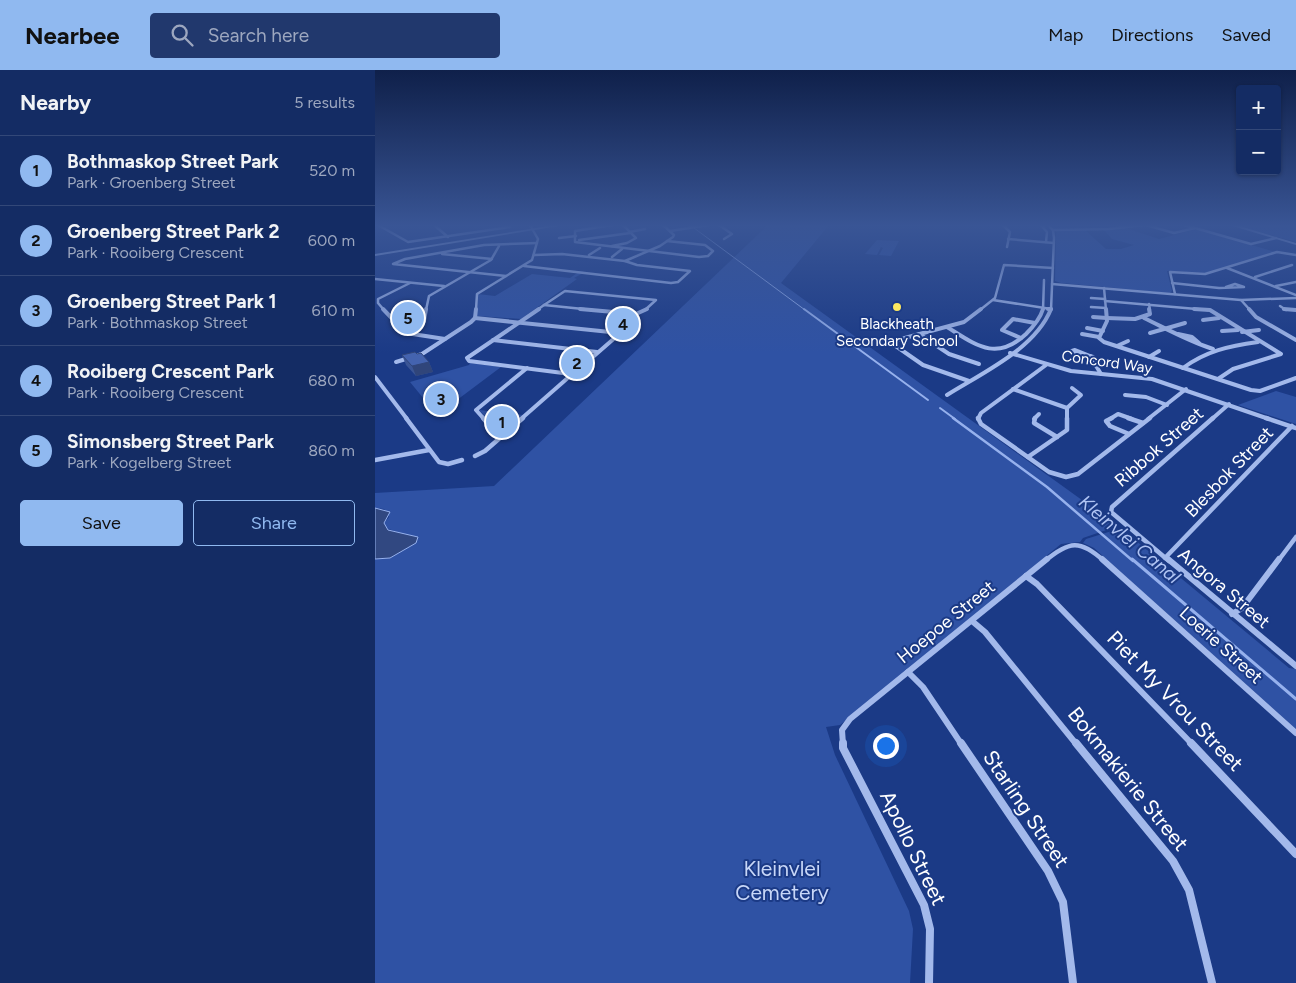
<!DOCTYPE html>
<html lang="en">
<head>
<meta charset="utf-8">
<style>
  body { margin:0; font-family:Figtree,sans-serif; background:#21386d; color:#f1f3f6 }
  .controls { position:absolute; right:15px; top:15px; display:grid; overflow:hidden; border-radius:5px; box-shadow:0 1px 4px #0004 }
  .controls button { width:45px; height:45px; display:grid; place-items:center; padding:0; border:0; border-bottom:1px solid #334878; background:#142c64; color:#f1f3f6; font:25px sans-serif }
  .you { position:absolute; left:510px; top:675px; width:18px; height:18px; margin:-12px; border:4px solid #fff; border-radius:50%; background:#1a73e8; box-shadow:0 0 0 8px #1a73e833 }
  .badge { display:grid; place-items:center; width:32px; height:32px; border-radius:50%; background:#90b9f0; color:#111; font-size:16px; font-weight:700 }
  .pin { position:absolute; translate:-50% -50%; border:2px solid #fff; box-shadow:0 1px 5px #0006 }
  .list { margin:0; padding:0; list-style:none }
  h2 { display:flex; justify-content:space-between; align-items:center; height:65px; margin:0; padding:0 20px; font-size:21px }
  h2 small { font-size:16px; font-weight:400; color:#9da7bf }
  .list li { display:grid; grid-template-columns:32px 1fr auto; gap:15px; align-items:center; box-sizing:border-box; height:70px; padding:0 20px; border-top:1px solid #334878 }
  .list b { display:block; font-size:19px; white-space:nowrap }
  .list p { margin:0; font-size:16px; white-space:nowrap; color:#9da7bf }
  .list em { font-size:16px; font-style:normal; color:#9da7bf }
  .actions { display:flex; gap:10px; padding:15px 20px }
  .actions a { flex:1; padding:11px 0; border:1px solid #90b9f0; border-radius:5px; text-align:center; font-size:18px; color:#90b9f0 }
  .actions .main { background:#90b9f0; color:#111 }
  .icon { flex:none; width:28px; height:28px; fill:none; stroke:currentColor; stroke-width:2; stroke-linecap:round; stroke-linejoin:round }
  .map { position:relative; flex:none; width:921px; height:913px; overflow:hidden }
  header { display:flex; align-items:center; gap:30px; box-sizing:border-box; height:70px; padding:0 25px; background:#90b9f0; color:#111 }
  header strong { font-size:24px }
  nav { display:flex; gap:28px; margin-inline-start:auto; font-size:18px }
  .search { width:350px; height:45px; background:#21386d; display:flex; align-items:center; gap:12px; box-sizing:border-box; padding:0 18px; border-radius:5px; color:#9da7bf; font-size:19px }
  main { display:flex }
  aside { flex:1; background:#142c64 }
  .map>svg:first-child { display:block }
</style>
</head>
<body>
<header>
<strong>Nearbee</strong>
<div class="search"><svg class="icon" aria-label="search" viewBox="0 0 24 24"><circle cx="10" cy="10" r="6"/><path d="M15 15l6 6"/></svg>Search here</div>
<nav><a>Map</a><a>Directions</a><a>Saved</a></nav>
</header>
<main>
<aside>
<h2>Nearby<small>5 results</small></h2>
<ul class="list">
<li><span class="badge">1</span><div><b>Bothmaskop Street Park</b><p>Park · Groenberg Street</p></div><em>520 m</em></li>
<li><span class="badge">2</span><div><b>Groenberg Street Park 2</b><p>Park · Rooiberg Crescent</p></div><em>600 m</em></li>
<li><span class="badge">3</span><div><b>Groenberg Street Park 1</b><p>Park · Bothmaskop Street</p></div><em>610 m</em></li>
<li><span class="badge">4</span><div><b>Rooiberg Crescent Park</b><p>Park · Rooiberg Crescent</p></div><em>680 m</em></li>
<li><span class="badge">5</span><div><b>Simonsberg Street Park</b><p>Park · Kogelberg Street</p></div><em>860 m</em></li>
</ul>
<div class="actions"><a class="main">Save</a><a>Share</a></div>
</aside>
<div class="map">
<svg width="921" height="913" viewBox="0 0 921 913">
  <rect width="100%" height="100%" fill="#1b3a86"/>
  <!-- green -->
  <g fill="#2f52a4">
    <path d="M393,155H454L406,213L743,456L708,468L705,472L686,474L465,655L451,657L460,685L534,841L538,859L535,913H0V489L15,488L41,473L30,465L11,458L9,453L14,447L9,439L0,438V423L119,416Z"/>
    <path d="M860,155H921V172Z"/>
    <path d="M751,158L784,169L822,159L900,182L832,203L792,201L797,221L795,223L686,213L680,211L681,161L710,160L731,179H746L759,175L737,169L729,160Z"/>
    <path d="M502,170L524,171L516,186L504,185L508,178L506,177L502,185L490,184Z"/>
    <path d="M205,201L210,202L199,208L202,209L146,249L102,246L103,224L120,226L157,204L195,208Z"/>
    <path d="M49,238L47,251L30,258L16,245Z"/>
    <path d="M208,282L219,284L200,301L184,302Z"/>
    <path d="M95,293L126,297L62,345L35,312L94,295Z"/>
    <path d="M901,321L921,327V354L863,335Z"/>
    <path d="M104,340L148,345L131,359L124,361Z"/>
    <path d="M740,460L754,465L914,598L921,599V659L719,478L708,473L711,469Z"/>
  </g>
  <!-- water -->
  <path fill="#314881" stroke="#96b1ed" d="M0,438L15,442L9,453L13,460L43,467L41,473L15,488L0,489Z"/>
  <g fill="none" stroke-linecap="round" stroke-linejoin="round">
    <!-- stream-far3 -->
    <path stroke="#96b1ed" stroke-width="1" d="M315,155L430,240"/>
    <!-- stream-far2 -->
    <g stroke="#96b1ed" stroke-width="2">
      <path d="M429,239L553,330"/>
      <path d="M565,338L580,349"/>
    </g>
    <!-- stream-far1 -->
    <path stroke="#96b1ed" stroke-width="2.5" d="M578,348L672,417L758,491"/>
    <!-- stream -->
    <path stroke="#96b1ed" stroke-width="3" d="M757,489L921,629"/>
    <!-- minor-far4 -->
    <g stroke="#a3b9eb" stroke-width="2.5">
      <path d="M3,155L33,172L135,157"/>
      <path d="M59,155L73,167"/>
      <path d="M237,155L200,161V172L324,187L333,186L338,181L330,175L292,171"/>
      <path d="M344,155L357,164L349,169"/>
      <path d="M628,155L635,162L632,177"/>
      <path d="M666,155L672,162L671,172"/>
      <path d="M673,155L678,160L679,168L676,240"/>
      <path d="M771,155L799,163L820,158L876,174L901,168"/>
      <path d="M810,155L819,158"/>
      <path d="M678,160L734,159L769,155"/>
      <path d="M295,161L333,155"/>
      <path d="M254,162L270,159"/>
      <path d="M184,168L201,166"/>
      <path d="M633,169L679,173"/>
      <path d="M204,170L255,163"/>
      <path d="M237,176L252,173L261,168L248,155"/>
      <path d="M67,184L117,189"/>
      <path d="M159,185L187,184L250,191L285,176L298,167L299,165L288,155"/>
      <path d="M214,185L225,178"/>
      <path d="M237,187L247,179"/>
      <path d="M149,196L296,213L303,212L315,201L262,195L250,191"/>
      <path d="M852,198L921,225"/>
      <path d="M131,206L18,194L30,189L109,175L162,173"/>
      <path d="M880,207L917,195"/>
      <path d="M0,209L69,216"/>
      <path d="M797,213L844,218L869,217L860,214L851,217"/>
      <path d="M677,214L866,230L921,228"/>
      <path d="M901,216L921,212"/>
      <path d="M729,218L731,240"/>
      <path d="M800,224L795,202L830,204L902,182L921,185"/>
      <path d="M716,228L730,229"/>
      <path d="M618,230L676,239"/>
      <path d="M866,230L875,240"/>
      <path d="M730,231L833,240"/>
      <path d="M774,234L775,240"/>
      <path d="M169,235L218,240"/>
      <path d="M169,235L190,221L281,230L270,240"/>
      <path d="M905,236L911,240"/>
      <path d="M716,237L731,238"/>
      <path d="M9,240L3,233V229L35,213"/>
      <path d="M51,240L54,226L116,190L124,176"/>
      <path d="M101,240L102,224L157,190L163,169L155,155"/>
      <path d="M162,240L169,235"/>
      <path d="M605,240L620,228L629,195L678,198"/>
      <path d="M668,240L669,210"/>
    </g>
    <!-- minor-far3 -->
    <g stroke="#a3b9eb" stroke-width="4">
      <path d="M8,239L31,263L70,269"/>
      <path d="M205,239L261,244L272,239"/>
      <path d="M673,239H676"/>
      <path d="M731,239L732,251L724,268L729,272L876,320L885,321L921,308"/>
      <path d="M819,239L835,240L906,284L858,299L843,309"/>
      <path d="M874,239L881,247L921,270"/>
      <path d="M909,239L921,240"/>
      <path d="M718,247L732,248"/>
      <path d="M100,248L245,263"/>
      <path d="M732,248L760,249L775,244L774,239"/>
      <path d="M769,248C792,259 813,271 838,279"/>
      <path d="M828,250L844,248"/>
      <path d="M572,257C601,275 621,292 651,264C658,257 665,249 668,239"/>
      <path d="M712,258L728,261"/>
      <path d="M28,260L49,251L51,239"/>
      <path d="M847,261L863,260"/>
      <path d="M867,262L884,260"/>
      <path d="M775,263L810,253"/>
      <path d="M544,264L574,284L604,294"/>
      <path d="M707,264L724,267"/>
      <path d="M803,264L817,267L824,273"/>
      <path d="M646,268L627,260L638,249L660,253"/>
      <path d="M118,270L222,282"/>
      <path d="M742,276L753,271"/>
      <path d="M700,280L715,286L694,282Z"/>
      <path d="M635,283L696,301L777,309L894,349"/>
      <path d="M219,286L250,259"/>
      <path d="M715,286L718,287"/>
      <path d="M715,286L726,304"/>
      <path d="M774,287L784,281"/>
      <path d="M21,292L47,284L96,252L100,248L101,239"/>
      <path d="M808,298C831,281 854,276 883,272"/>
      <path d="M0,307L32,349"/>
      <path d="M594,311L548,295L515,272L589,252L606,239"/>
      <path d="M638,319L692,338"/>
      <path d="M572,325C607,303 660,279 676,239"/>
      <path d="M750,325L771,327L792,335"/>
      <path d="M692,338L706,325L697,318"/>
      <path d="M692,338V349"/>
      <path d="M109,349L101,340L152,298"/>
      <path d="M146,349L195,306L188,303L94,291L92,288L164,239"/>
      <path d="M603,349L606,343L671,295"/>
      <path d="M659,349L664,344"/>
      <path d="M735,349L743,344L757,349"/>
      <path d="M773,349L811,319"/>
      <path d="M837,349L854,334"/>
    </g>
    <!-- minor-far2 -->
    <g stroke="#a3b9eb" stroke-width="4.5">
      <path d="M31,348L64,392L73,394L87,390"/>
      <path d="M108,348L118,360L128,364"/>
      <path d="M603,348L606,354L674,402L691,407L703,404L775,348"/>
      <path d="M660,348L659,353L682,367"/>
      <path d="M737,348L731,351L735,356L754,364"/>
      <path d="M753,348L768,353"/>
      <path d="M891,348L921,358"/>
      <path d="M100,386L110,381L148,348"/>
      <path d="M653,387L692,360V348"/>
      <path d="M0,390L54,380"/>
      <path d="M790,488L917,356"/>
      <path d="M670,491C694,471 705,469 729,491"/>
      <path d="M794,491L736,442L737,437L838,348"/>
      <path d="M903,491L921,467"/>
    </g>
    <!-- minor-far1 -->
    <g stroke="#a3b9eb" stroke-width="6">
      <path d="M727,489L921,663"/>
      <path d="M793,489L921,596"/>
      <path d="M651,506L662,514L818,675"/>
      <path d="M857,544L867,538L904,489"/>
      <path d="M597,551L610,562L702,675"/>
      <path d="M533,602L548,617L587,675"/>
      <path d="M468,675L467,660L475,649L672,489"/>
    </g>
    <!-- minor -->
    <g stroke="#a3b9eb" stroke-width="8">
      <path d="M468,673V678L549,835L555,859L554,913"/>
      <path d="M586,673L673,801L688,832L698,913"/>
      <path d="M701,673L798,791L814,820L837,913"/>
      <path d="M816,673L921,784"/>
    </g>
    <!-- tertiary -->
    <g fill="#a3b9eb" fill-rule="evenodd">
      <path d="M179,155H190L0,186V184Z"/>
      <path d="M854,155H861L921,173V175Z"/>
    </g>
  </g>
  <!-- wall -->
  <path fill="#3a5596" d="M27,285L54,292L58,302L41,306L31,295Z"/>
  <!-- shaded-wall -->
  <path fill="#30457a" d="M54,292L58,302L41,306L37,296Z"/>
  <!-- building -->
  <path fill="#4463af" stroke="#30457a" d="M40,282L42,284L46,283L54,292L37,296L27,285Z"/>
  <!-- sky -->
  <linearGradient id="sky" x2="0" y2="1"><stop stop-color="#0f204a"/><stop offset="0.55" stop-color="#395595"/><stop offset="1" stop-color="#395595" stop-opacity="0"/></linearGradient>
  <rect width="921" height="283" fill="url(#sky)"/>
  <!-- markers -->
  <circle fill="#fce760" stroke="#1b3a86" stroke-width="2" cx="522" cy="237" r="5"/>
  <g text-anchor="middle" stroke-width="4" stroke-linejoin="round" paint-order="stroke">
    <!-- far-poi labels -->
    <g font-size="15" fill="#fff" stroke="#1b3a86">
      <text x="522" y="259">Blackheath<tspan x="522" dy="17">Secondary School</tspan></text>
    </g>
    <!-- far-street labels -->
    <g font-size="15" fill="#fff" stroke="#1b3a86">
      <text transform="translate(732 292) rotate(8)" y="5">Concord Way</text>
    </g>
    <!-- street labels -->
    <g font-size="18" fill="#fff" stroke="#1b3a86">
      <text transform="translate(784 377) rotate(-41)" y="6">Ribbok Street</text>
      <text transform="translate(854 402) rotate(-46)" y="6">Blesbok Street</text>
      <text transform="translate(849 518) rotate(40)" y="6">Angora Street</text>
      <text transform="translate(571 552) rotate(-39)" y="6">Hoepoe Street</text>
      <text transform="translate(846 575) rotate(42)" y="6">Loerie Street</text>
    </g>
    <!-- water labels -->
    <g font-size="19" font-style="italic" fill="#afc3f3" stroke="#1b3a86">
      <text transform="translate(755 469) rotate(40)" y="7">Kleinvlei Canal</text>
    </g>
    <!-- near-street labels -->
    <g font-size="21" fill="#fff" stroke="#1b3a86">
      <text transform="translate(800 631) rotate(46)" y="7">Piet My Vrou Street</text>
      <text transform="translate(753 709) rotate(51)" y="7">Bokmakierie Street</text>
      <text transform="translate(651 739) rotate(56)" y="7">Starling Street</text>
      <text transform="translate(538 778) rotate(64)" y="7">Apollo Street</text>
    </g>
    <!-- near-park labels -->
    <g font-size="21" fill="#c8d7f8" stroke="#1b3a86">
      <text x="407" y="806">Kleinvlei<tspan x="407" dy="24">Cemetery</tspan></text>
    </g>
  </g>
</svg>
<div class="controls">
<button>+</button>
<button>−</button>
</div>
<div class="you"></div>
<div class="pin badge" style="left:127px;top:352px">1</div>
<div class="pin badge" style="left:202px;top:293px">2</div>
<div class="pin badge" style="left:66px;top:329px">3</div>
<div class="pin badge" style="left:248px;top:254px">4</div>
<div class="pin badge" style="left:33px;top:248px">5</div>
</div>
</main>
</body>
</html>
